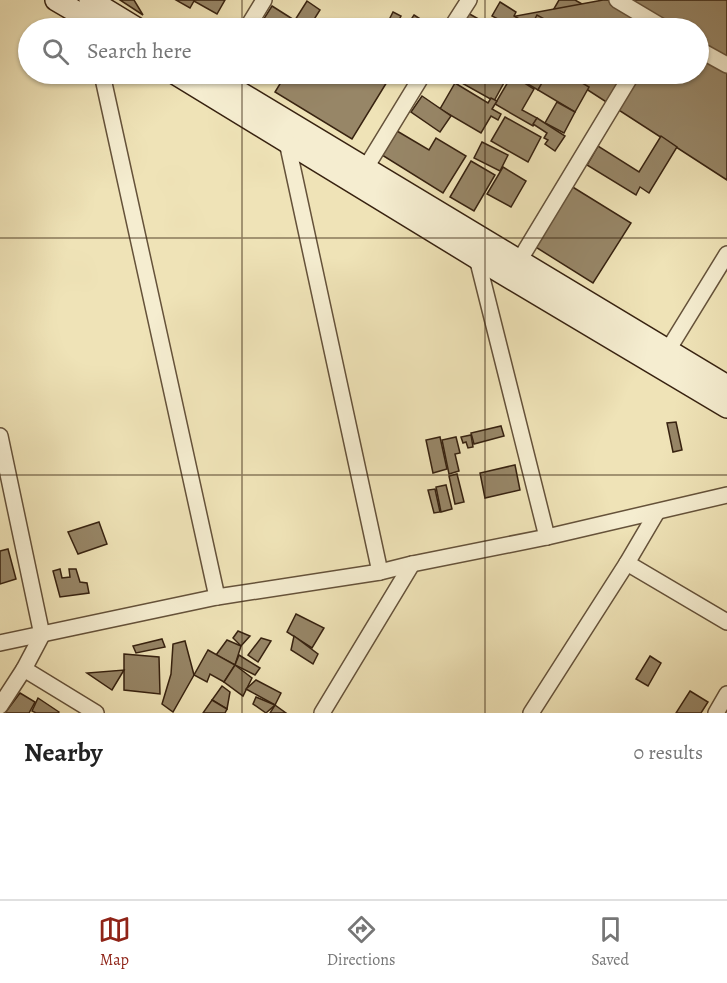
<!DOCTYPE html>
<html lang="en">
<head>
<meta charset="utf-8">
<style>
  body { margin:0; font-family:Alegreya,serif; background:#f2f2f2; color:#222 }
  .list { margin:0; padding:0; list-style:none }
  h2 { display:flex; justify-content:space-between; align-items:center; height:78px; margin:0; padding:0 24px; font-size:26px }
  h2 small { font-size:20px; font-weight:400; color:#767676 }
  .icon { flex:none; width:33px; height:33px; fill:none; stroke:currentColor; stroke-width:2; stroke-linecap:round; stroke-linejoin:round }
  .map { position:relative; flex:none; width:727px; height:713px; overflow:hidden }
  .search { position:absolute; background:#fff; box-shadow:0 2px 4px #0004; left:18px; right:18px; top:18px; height:66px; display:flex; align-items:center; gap:15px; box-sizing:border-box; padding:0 21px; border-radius:33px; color:#767676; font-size:22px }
  .sheet { height:186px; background:#fff }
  nav { display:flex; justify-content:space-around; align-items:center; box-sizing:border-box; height:84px; border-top:2px solid #e0e0e0; background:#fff; font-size:16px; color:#767676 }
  nav a { display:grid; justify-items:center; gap:3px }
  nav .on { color:#8f2418 }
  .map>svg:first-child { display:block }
</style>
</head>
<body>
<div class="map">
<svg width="727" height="713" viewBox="0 0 727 713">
  <rect width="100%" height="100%" fill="#efe3b7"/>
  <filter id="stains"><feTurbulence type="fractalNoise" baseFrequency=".00333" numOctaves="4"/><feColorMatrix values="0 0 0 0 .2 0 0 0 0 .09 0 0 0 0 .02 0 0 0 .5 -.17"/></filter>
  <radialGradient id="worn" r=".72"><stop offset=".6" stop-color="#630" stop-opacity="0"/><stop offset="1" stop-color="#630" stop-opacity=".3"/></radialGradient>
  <!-- building -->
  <g fill="#978667" stroke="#372210" stroke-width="1.5">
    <path d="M120,0H134L143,15Z"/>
    <path d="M176,0H225L217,14L194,1L190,8Z"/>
    <path d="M559,0H575L625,28H564L548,19Z"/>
    <path d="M603,0H727V180L563,74H698V28H494L484,22Z"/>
    <path d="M307,1L320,10L313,21L321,26L320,28H308L295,20Z"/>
    <path d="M500,2L516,12L514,16L531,26L537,15L548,21L543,28H501L495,25L498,19L492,16Z"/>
    <path d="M272,6L302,25L308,28H258Z"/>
    <path d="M393,12L401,16L397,24L389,20Z"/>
    <path d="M466,12L484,22L480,28H459Z"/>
    <path d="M414,15L425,22L421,28H415L408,24Z"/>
    <path d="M286,74H384L390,77L352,139L275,92Z"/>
    <path d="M465,74H473L478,76L479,74H496L506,79L494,101L460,82Z"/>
    <path d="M516,74H548L538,90L514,76Z"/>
    <path d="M547,74L564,83L569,75L589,87L575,112L538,90Z"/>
    <path d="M512,75L534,89L522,110L537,118L533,126L495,104Z"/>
    <path d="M455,83L488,103L491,98L497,101L492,109L501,114L498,120L491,116L481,133L440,109Z"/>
    <path d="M422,96L451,116L440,132L411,112Z"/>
    <path d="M557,102L575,112L564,133L545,123Z"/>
    <path d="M505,117L541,137L528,162L491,141Z"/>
    <path d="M537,118L565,136L555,151L545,144L548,140L544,138L547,133L533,124Z"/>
    <path d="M397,131L429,150L436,138L466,156L443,193L382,155Z"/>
    <path d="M661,136L677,147L649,193L640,187L636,195L587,165L598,146L639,172Z"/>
    <path d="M482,142L508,155L500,171L474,158Z"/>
    <path d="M471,161L495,175L474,211L450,197Z"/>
    <path d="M503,167L526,181L511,207L487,194Z"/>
    <path d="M571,186L631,223L593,283L534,246Z"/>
    <path d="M676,422L682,450L673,452L667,423Z"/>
    <path d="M501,426L504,436L474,444L471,433Z"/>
    <path d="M471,435L473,447L468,448L466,442L463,443L461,437Z"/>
    <path d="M440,437L447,469L433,473L426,440Z"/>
    <path d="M456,437L460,453L455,454L459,471L449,474L442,440Z"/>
    <path d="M515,465L520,490L485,498L480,473Z"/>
    <path d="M457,474L464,502L455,504L449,476Z"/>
    <path d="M446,485L452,509L441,512L436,487Z"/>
    <path d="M435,489L440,512L434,513L428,490Z"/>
    <path d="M99,522L107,544L78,554L68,532Z"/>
    <path d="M8,549L16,579L0,584V551Z"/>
    <path d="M60,569L62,578L70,577L69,569H76L80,582L87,583L89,593L60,597L53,571Z"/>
    <path d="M296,614L324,628L312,648L287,632Z"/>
    <path d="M238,631L250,636L241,646L233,638Z"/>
    <path d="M294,636L318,654L313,664L291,650Z"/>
    <path d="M261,638L271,641L258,662L248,655Z"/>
    <path d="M162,639L165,647L136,653L133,646Z"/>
    <path d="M227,640L241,646L235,665L216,655Z"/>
    <path d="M185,641L194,675L173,712L162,704L171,674L173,644Z"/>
    <path d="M208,650L235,665L224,682L210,674L207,682L194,675Z"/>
    <path d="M124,654L159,657L160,694L124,690Z"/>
    <path d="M239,655L260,668L255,675L235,665Z"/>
    <path d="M650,656L661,663L648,686L636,679Z"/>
    <path d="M235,665L252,678L243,696L224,682Z"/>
    <path d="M124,670L112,690L87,673Z"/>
    <path d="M256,680L281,693L275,705L246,689Z"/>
    <path d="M222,686L230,692L227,709L212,700Z"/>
    <path d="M690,691L708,702L701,713H676Z"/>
    <path d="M20,693L35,702L29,713H5Z"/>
    <path d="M256,697L275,705L266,713L253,704Z"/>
    <path d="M38,698L59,712L58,713H36L32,711Z"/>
    <path d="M212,700L227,709L225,713H203Z"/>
    <path d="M275,705L286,713H270Z"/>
  </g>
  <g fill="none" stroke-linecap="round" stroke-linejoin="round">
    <!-- street casing -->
    <g stroke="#65523a" stroke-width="18">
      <g id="street">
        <path d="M617,0L664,28"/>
        <path d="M247,28L264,0"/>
        <path d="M451,28L469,0"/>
        <path d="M698,49L727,65"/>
        <path d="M102,74L217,597"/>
        <path d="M287,142L380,572"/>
        <path d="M365,169L423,74"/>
        <path d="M477,258L547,537"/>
        <path d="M519,261L632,74"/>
        <path d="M668,350L727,254"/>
        <path d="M0,436L42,635L24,669L0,706"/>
        <path d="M627,563L727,622"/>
        <path d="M0,643L217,597L380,572L412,564L547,537L727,495"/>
        <path d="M24,669L96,713"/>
        <path d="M322,713L412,564"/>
        <path d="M531,713L627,563L657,512"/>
        <path d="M716,713L727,694"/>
      </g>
    </g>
    <!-- secondary casing -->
    <g stroke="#372210" stroke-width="24">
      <g id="secondary">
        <path d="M56,0L104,28"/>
        <path d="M90,0L136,28"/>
        <path d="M176,74L477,258L727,407"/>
        <path d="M209,74L727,386"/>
      </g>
    </g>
    <!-- street -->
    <use href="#street" stroke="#f5edd0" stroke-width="15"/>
    <!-- secondary -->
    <use href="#secondary" stroke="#f5edd0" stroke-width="21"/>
  </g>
  <!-- grid -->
  <path fill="none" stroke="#372210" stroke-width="1.5" stroke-opacity="0.55" d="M242,0V28M485,0V28M242,74V713M485,74V713M0,238H727M0,475H727"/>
  <rect width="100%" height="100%" filter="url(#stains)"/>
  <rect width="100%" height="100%" fill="url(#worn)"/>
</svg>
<div class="search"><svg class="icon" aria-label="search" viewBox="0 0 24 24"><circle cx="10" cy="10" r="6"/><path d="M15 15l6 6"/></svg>Search here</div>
</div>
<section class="sheet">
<h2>Nearby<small>0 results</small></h2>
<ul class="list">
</ul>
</section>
<nav>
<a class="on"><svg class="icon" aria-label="map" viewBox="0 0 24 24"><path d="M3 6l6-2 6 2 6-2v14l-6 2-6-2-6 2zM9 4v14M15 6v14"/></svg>Map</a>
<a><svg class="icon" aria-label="directions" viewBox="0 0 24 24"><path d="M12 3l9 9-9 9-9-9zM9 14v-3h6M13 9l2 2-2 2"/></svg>Directions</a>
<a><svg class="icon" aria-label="saved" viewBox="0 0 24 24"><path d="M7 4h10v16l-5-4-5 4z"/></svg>Saved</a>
</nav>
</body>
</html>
